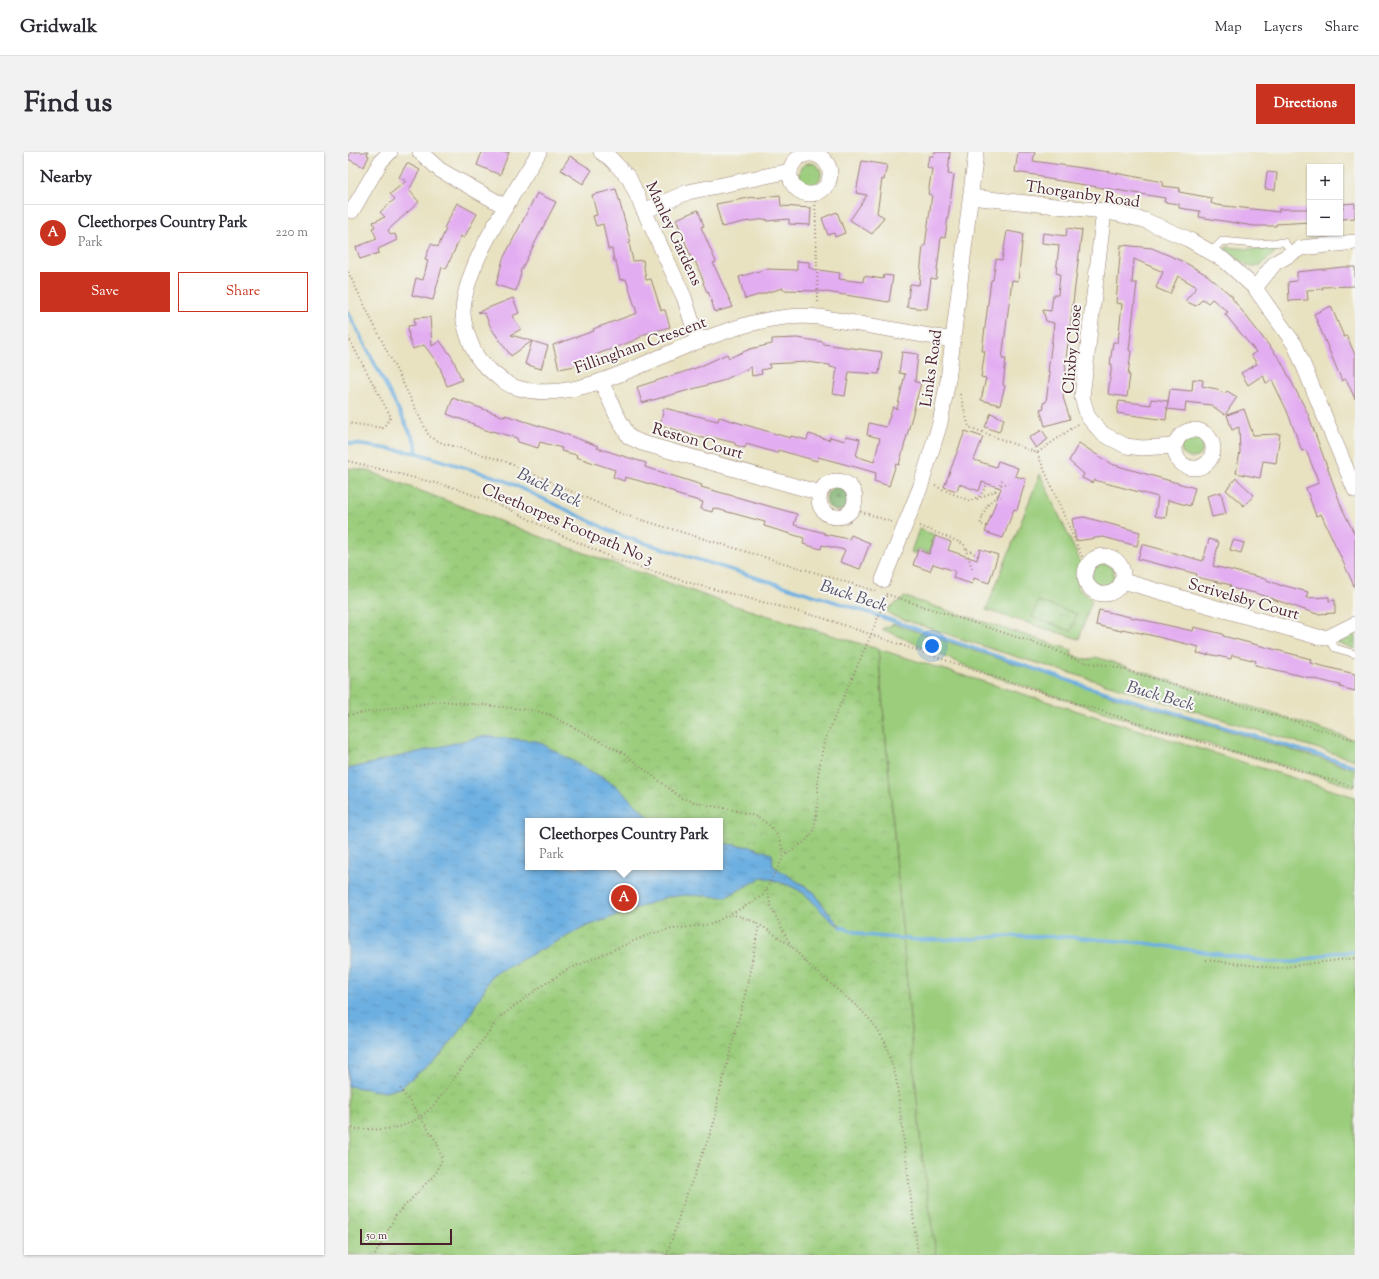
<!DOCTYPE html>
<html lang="en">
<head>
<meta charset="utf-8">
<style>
  body { margin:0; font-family:"Sorts Mill Goudy",serif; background:#f2f2f3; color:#2b2b33 }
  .controls { position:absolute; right:12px; top:12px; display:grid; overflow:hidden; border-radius:0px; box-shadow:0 1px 3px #0004 }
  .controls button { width:36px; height:36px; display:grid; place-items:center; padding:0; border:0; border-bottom:1px solid #e1e1e2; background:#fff; color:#2b2b33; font:20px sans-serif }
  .scale { position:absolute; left:12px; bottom:10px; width:92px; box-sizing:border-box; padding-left:4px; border:2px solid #4a1f2b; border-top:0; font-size:11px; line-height:14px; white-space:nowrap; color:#4a1f2b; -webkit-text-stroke:3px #f6f6f2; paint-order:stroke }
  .you { position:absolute; left:584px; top:494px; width:14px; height:14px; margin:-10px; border:3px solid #fff; border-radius:50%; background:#1a73e8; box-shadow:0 0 0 6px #1a73e833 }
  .badge { display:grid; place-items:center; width:26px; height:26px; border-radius:50%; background:#c8321e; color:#fff; font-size:13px; font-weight:700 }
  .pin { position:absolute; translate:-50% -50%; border:2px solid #fff; box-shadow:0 1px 4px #0006 }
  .popup { position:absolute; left:177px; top:666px; width:198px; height:52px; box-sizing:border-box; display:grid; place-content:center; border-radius:0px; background:#fff; filter:drop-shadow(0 1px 3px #0005); font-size:13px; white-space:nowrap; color:#7c7c81 }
  .popup b { font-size:15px; color:#2b2b33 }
  .popup::after { content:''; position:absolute; left:50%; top:100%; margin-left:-8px; border:8px solid transparent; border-top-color:#fff }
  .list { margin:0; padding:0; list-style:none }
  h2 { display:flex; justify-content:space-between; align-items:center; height:52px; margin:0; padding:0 16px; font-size:17px }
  h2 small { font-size:13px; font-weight:400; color:#7c7c81 }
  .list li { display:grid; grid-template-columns:26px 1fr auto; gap:12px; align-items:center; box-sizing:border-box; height:56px; padding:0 16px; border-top:1px solid #e1e1e2 }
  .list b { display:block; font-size:15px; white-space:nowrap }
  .list p { margin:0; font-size:13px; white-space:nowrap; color:#7c7c81 }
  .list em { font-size:13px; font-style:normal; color:#7c7c81 }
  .actions { display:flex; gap:8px; padding:12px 16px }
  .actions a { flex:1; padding:9px 0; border:1px solid #c8321e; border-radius:0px; text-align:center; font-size:14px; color:#c8321e }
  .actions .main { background:#c8321e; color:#fff }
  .map { position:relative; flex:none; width:1007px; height:1103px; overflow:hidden; border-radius:0px }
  header { display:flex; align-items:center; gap:24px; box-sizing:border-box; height:56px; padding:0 20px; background:#fff; border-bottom:1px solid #e1e1e2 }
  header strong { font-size:19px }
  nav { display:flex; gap:22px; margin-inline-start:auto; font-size:14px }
  .intro { display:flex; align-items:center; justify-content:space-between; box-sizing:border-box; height:96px; padding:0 24px }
  h1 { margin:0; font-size:28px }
  .button { padding:10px 18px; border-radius:0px; background:#c8321e; color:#fff; font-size:14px; font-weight:700 }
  main { display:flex; gap:24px; padding:0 24px }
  aside { flex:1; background:#fff; border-radius:0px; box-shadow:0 1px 3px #0004 }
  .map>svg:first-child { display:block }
</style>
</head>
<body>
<header>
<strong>Gridwalk</strong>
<nav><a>Map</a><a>Layers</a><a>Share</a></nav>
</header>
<div class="intro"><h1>Find us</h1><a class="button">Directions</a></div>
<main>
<aside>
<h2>Nearby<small></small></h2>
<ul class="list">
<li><span class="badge">A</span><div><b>Cleethorpes Country Park</b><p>Park</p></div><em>220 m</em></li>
</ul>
<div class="actions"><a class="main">Save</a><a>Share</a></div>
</aside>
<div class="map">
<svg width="1007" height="1103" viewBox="0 0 1007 1103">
  <defs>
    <pattern id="forest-firs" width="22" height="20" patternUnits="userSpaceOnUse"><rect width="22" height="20" fill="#7cb06c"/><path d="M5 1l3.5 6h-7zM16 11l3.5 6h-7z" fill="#688f59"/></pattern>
    <pattern id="park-crowns" width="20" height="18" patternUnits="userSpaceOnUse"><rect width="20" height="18" fill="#9bcd7d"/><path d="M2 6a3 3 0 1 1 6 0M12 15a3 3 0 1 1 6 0" fill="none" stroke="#87b06c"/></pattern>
    <pattern id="water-ripples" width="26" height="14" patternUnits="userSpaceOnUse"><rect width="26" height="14" fill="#6cafe1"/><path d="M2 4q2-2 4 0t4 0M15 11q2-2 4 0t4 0" fill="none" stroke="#5b8eb7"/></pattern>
  </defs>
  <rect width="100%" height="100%" fill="#f6f6f2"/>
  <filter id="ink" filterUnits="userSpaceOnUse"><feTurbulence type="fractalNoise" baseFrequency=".025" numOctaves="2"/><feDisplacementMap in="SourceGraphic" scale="8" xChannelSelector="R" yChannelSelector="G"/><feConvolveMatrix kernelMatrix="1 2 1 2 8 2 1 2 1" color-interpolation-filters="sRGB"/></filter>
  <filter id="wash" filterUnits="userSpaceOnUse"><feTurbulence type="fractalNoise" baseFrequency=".012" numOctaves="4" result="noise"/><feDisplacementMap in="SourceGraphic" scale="16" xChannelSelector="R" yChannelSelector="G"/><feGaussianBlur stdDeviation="0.9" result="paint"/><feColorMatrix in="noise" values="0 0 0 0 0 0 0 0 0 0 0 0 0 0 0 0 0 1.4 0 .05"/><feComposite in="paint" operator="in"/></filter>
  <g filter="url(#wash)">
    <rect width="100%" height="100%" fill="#e8e2c1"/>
    <!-- green -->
    <g fill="#9bcd7d" stroke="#727654">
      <circle cx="462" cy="22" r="11"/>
      <path d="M878,95L901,97L931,96C904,124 907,119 877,97Z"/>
      <circle cx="844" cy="295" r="11"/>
      <path d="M692,322L733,411L730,425V436L744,448L731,487L638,458Z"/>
      <path d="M571,377L587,383L581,401L570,397L568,402L563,400Z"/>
      <circle cx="755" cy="423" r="11"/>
      <path d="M557,445L724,498L723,503L739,508L748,505L1007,588V608L650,499L545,464L538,458Z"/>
      <path d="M546,472L770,546L1007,617V635L809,577L629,519L534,477Z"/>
      <path d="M530,497L1007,645V1103H588L573,995Z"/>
    </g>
    <!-- forest -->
    <circle fill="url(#forest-firs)" stroke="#63684c" cx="490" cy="347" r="12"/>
    <!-- park -->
    <g fill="url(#park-crowns)" stroke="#727654" fill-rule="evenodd">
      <path d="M0,316L18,318L217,394L378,451L530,497L573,995L588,1103H0ZM180,669H372V715H180Z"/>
      <path d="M690,449L729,462L723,479L684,465Z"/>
      <path d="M1007,479V497L988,490V487Z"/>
    </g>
    <!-- water -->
    <path fill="url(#water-ripples)" stroke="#5b6786" d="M135,584L189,589L266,632L305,669H180V715H372V691L404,695L424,702L425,714L466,740L477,756L493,775C479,768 471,756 460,745C448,734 431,730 415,725L378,745L339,743L319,745L237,775L144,823L121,865L95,901L52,936L37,940L0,934V617Z"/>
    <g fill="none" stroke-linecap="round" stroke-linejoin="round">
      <!-- stream -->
      <g stroke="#6cafe1" stroke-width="3.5">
        <path d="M0,160L68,292L69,301"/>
        <path d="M0,291L69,301L154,327L271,383L513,458L740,535L1007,614"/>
        <path d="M493,775L516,783L570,788L625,787L655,784L721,785L797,791L924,810H949L984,801L1007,800"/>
      </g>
    </g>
    <g id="blocks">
      <!-- building -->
      <g fill="#e3adf1">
        <path d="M3,0H20L19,3L21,4L16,15L0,7Z"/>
        <path d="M134,0H161L152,23L129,13Z"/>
        <path d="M586,0H602L600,22L606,23L597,86L593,85L588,127L583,126L579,157L559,155L562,132L571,133L575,94H577L584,43L580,42L584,17L579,15L581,4H585Z"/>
        <path d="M670,0H687L685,9L762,20L815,30L814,34L832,36L831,40L864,46L863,51L868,53L931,60V57H962V70L928,72V74H906L851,65L852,59L831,56V52L816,50L817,46L694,26V24L667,20Z"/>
        <path d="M222,4L244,18L235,32L213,18Z"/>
        <path d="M514,9L539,13L536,28L534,27L529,61L536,65L524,82L502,68L519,43L508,41Z"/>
        <path d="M59,11L72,18L61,38L71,50L40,78L43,83L47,82L49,88L30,97L31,101L12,107L8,95L29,87L24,76L27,75L25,70L37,65L32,60L47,47L42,42L58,29L51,25Z"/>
        <path d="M919,20L929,21L927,38L917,37Z"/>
        <path d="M268,37L283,91H281L285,109L295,108L298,128L303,127L313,158H317L322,175L293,183V185L285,189L247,203L248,204L227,214L211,217L205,193L246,179L245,177L289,161L278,127L272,128L268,109H266L264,97H260L255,72L248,74L245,64L249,63L244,43Z"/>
        <path d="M189,41L208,50L172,120L173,121L168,139L148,133L155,107Z"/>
        <path d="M432,43L433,54L463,56L462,73L441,72V67L419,69V67L395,70L374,75L368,52L406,45V46Z"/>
        <path d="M109,51L129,62L116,86L113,84L98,117L94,115L85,148L64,143L68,126L75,128L80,108L77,107L83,92L90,95L98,77L96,76Z"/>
        <path d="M1007,51V66L994,67L993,57H995V52Z"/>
        <path d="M350,58L356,74L353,75L368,110L365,111L385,155L367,160L360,139L359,140L355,131L356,130L347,109L345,110L328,67Z"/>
        <path d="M489,60L497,81L487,85L486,81L480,83L474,66Z"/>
        <path d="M719,76L734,78L717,215H718L715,245L722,267L697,274L692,257L696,256L695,251L698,250L702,220H700L706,171L698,169L695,158L703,159L705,143H710L712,122L708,121L711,93L694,91L695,81L718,84Z"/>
        <path d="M659,79L675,82L670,129L664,128L654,207H658L655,233L657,234L652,253L633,248L638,226L633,225L637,199H634L643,128H645L648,107L654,108Z"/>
        <path d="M773,93L804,96L836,110L859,123L885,145L884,146L933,209L960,262L994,356L1007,383V436L973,362L968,364L958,336L971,331L958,298L954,299L939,259L924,228L918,231L915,223L900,233L893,221L909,212L903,203L908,200L877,162L880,160L864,147L860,151L855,147L848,154L837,149L849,135L830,124L822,142L808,136L815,120L786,107L784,131H789L781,198L783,199L780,223H782L779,245L760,242L764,212H762L765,190H770L774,152L768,151Z"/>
        <path d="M449,109L461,110V116H464V117L492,121L491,127L515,130L516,124L535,127L536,123L545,124L541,150L472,139L435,138V136L397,147L391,125L418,117L449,118Z"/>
        <path d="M995,115H1007V134L974,135L975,137L959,138L960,148L941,149L940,130L949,129V120Z"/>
        <path d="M165,146L171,161L164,164L173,177L163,183L184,189L163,204L143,176L137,162L130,160Z"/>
        <path d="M983,154L996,185L999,184L1007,203V247L998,227L994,229L966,162Z"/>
        <path d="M82,165L84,194L92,189L104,205L114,228L99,234L91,213L76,193L65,197L61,186L60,174L67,173L66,166Z"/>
        <path d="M449,186L475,190V192L534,200L531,222L501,220L497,244L485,242L489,216L482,215V213L459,210L421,212L422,216L413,218L414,222L404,224L403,215L374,229L294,251L289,235L351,215L379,202L381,206L402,197L424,192V187Z"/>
        <path d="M184,189L200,194L193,217L177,212Z"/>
        <path d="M554,200L570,202L567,230L573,231L551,313L548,312L541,334L526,329L528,321L511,316L470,305L469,309L430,298L429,301L398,292L397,296L387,293V291L359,284L358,287L312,273L316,256L370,269L371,265L442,286L443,284L459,288L461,282L481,288L482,285L497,289L498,284L512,287L508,304L526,310L532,286L519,283L521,271L538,275L545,255L549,257L557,222L551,221Z"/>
        <path d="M845,227L855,228L854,234L869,237L876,242L879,239L889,245L877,263L863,253L838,250L837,259L819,257L822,237L844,239Z"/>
        <path d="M105,246L157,265V263L214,281L250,294L249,296L298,311L297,315L354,333L353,335L449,362L446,373L477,381L476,382L501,387L503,383L522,391L512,417L492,410L497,398L474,393L473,397L455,392L456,386L416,374L417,370L365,356L364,360L353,357L355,350L327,342V340L292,329L277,325L276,329L265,325L267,318L228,305L229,303L213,299L214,296L192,290L190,296L170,290L169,286L144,279L143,280L125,273L126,272L99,262Z"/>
        <path d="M803,247L820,249L818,268L769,261L771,249L803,253Z"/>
        <path d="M896,257L905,283L932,282L928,311L915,309L912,326L888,321L892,300L891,275L884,278L879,263Z"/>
        <path d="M643,261L656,267L651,280L637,275Z"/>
        <path d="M694,278L700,287L688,296L681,286Z"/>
        <path d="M617,279L635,285L626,308L648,315L650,309L670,316L667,324L678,327L669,358L666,357L655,386L637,380L653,336L634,330L631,339L611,332L609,339L596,335Z"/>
        <path d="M731,291L763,312L847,336L842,354L820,348L818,366L807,364L810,345L746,328L744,331L734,326L736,322L721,309Z"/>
        <path d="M888,326L906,343L896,354L878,338Z"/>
        <path d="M873,340L878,362L864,365L859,344Z"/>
        <path d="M736,365L792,380L789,394L755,385L728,389L724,367Z"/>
        <path d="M587,384L603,390L600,398L629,408L632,397L650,403L641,431L626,426L624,432L605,426L607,419L585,412L582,419L565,413L570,398L581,402Z"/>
        <path d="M861,387L871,390L865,414L911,425L934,434V433L960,440L958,446L981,445V449L987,448V461L969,462L907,441L882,436L883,433L848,425L849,422L790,407L794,392L855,409Z"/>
        <path d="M885,388L896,391L893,401L882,398Z"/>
        <path d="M751,458L845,479L846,475L875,482V484L963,507L962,511L1007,522V539L992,535V533L907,513L908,509L884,503L883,507L860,502L859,503L849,501L851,495L802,483L774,477L773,479L748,473Z"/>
      </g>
    </g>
  </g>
  <g filter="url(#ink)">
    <use href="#blocks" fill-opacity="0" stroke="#998076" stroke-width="1"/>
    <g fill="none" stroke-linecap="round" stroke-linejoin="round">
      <!-- lane casing -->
      <g stroke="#998076" stroke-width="8">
        <g id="lane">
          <path d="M863,100L874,89L907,92L936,90L945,101"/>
          <path d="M979,486L987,496L1007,502"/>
        </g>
      </g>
      <!-- street casing -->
      <g stroke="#998076" stroke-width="16">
        <g id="street">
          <path d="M72,0L92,18L158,55"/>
          <path d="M191,0C167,41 116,112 115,160C115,170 119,182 123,192C126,200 129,206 135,212C144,220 155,231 167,235C224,255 298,208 351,189C390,174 429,161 471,165L605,188"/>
          <path d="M253,0L262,6L281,26L336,145L350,189"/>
          <circle cx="462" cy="22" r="20"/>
          <path d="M622,45L756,59L796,68L840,87L876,108L907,136L947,193L1007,338"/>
          <path d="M4,59L33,9L42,0"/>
          <path d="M296,59L340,40L442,19"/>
          <path d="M756,59L734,245L740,265L755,282L778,294L794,296L826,294"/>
          <path d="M907,136L927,111L953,96L1007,90"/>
          <path d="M253,229L268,262L281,285L294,291L472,341"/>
          <circle cx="846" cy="297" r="19"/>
          <circle cx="489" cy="347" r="18"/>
          <circle cx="756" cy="423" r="19"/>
          <path d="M535,428L572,336L592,271L600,228L628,0"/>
          <path d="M775,429L970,485L979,486L1007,472"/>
        </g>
      </g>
      <!-- path -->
      <g stroke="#998076" stroke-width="2" stroke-dasharray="1 3" stroke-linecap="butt">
        <path d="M468,3L469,0"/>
        <path d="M467,41L470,152"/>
        <path d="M0,120L81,284L94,291L156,309L274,362L528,439"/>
        <path d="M0,185L43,265L35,276L0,271"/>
        <path d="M612,242L621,275L689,301L730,272"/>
        <path d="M689,301L739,416"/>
        <path d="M0,309L107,336L159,356L204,379L272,409L346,432L475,466L629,519L809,577L1007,635"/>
        <path d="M653,333L661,331"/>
        <path d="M587,334L622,349L633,343L639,332"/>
        <path d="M647,339L653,345"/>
        <path d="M629,347L647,339L655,327"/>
        <path d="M505,357L544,370"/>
        <path d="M572,374L616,392L624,416"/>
        <path d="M639,374L632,372C637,359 637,352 650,344"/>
        <path d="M619,397L630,404"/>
        <path d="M538,442L708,498C727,509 739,512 761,513L1007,588"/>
        <path d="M0,563L93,549L185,558L202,563L275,601L332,645C369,662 428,649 436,704"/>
        <path d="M419,738L423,755L443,794L463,815L511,856L525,871L537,890L548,925L570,1103"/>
        <path d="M383,763C404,764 425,782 442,793"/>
        <path d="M858,808L928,816L1007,806"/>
        <path d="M0,976C36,979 60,980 87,952L152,865L192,835L219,818L302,782L318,778L364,772L405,750L415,743L436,704L459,688L466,678L470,650V622L476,590L525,478L539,442"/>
        <path d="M27,1103L48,1063L88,1021L94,1007L89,990L52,936"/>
        <path d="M319,1103L335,1052L361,985L368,964L370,947L397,843L411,774"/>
      </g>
      <!-- lane -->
      <use href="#lane" stroke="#fff" stroke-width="7"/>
      <!-- street -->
      <use href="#street" stroke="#fff" stroke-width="15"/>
    </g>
  </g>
  <g text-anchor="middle" stroke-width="4" stroke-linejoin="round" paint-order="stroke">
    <!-- street labels -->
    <g font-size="16" fill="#4a1f2b" stroke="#f6f6f2">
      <text transform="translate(735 41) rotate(8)" y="6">Thorganby Road</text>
      <text transform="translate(327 81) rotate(65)" y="6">Manley Gardens</text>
      <text transform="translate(292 192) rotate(-20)" y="6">Fillingham Crescent</text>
      <text transform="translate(723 197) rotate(-85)" y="6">Clixby Close</text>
      <text transform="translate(582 216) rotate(-82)" y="6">Links Road</text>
      <text transform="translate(350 288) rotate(16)" y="6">Reston Court</text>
      <text transform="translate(220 371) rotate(23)" y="6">Cleethorpes Footpath No 3</text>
      <text transform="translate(896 446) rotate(16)" y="6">Scrivelsby Court</text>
    </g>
    <!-- water labels -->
    <g font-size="17" font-style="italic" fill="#56516b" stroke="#f6f6f2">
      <text transform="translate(202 335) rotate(26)" y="6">Buck Beck</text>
      <text transform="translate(506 443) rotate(18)" y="6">Buck Beck</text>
      <text transform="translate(813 543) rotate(16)" y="6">Buck Beck</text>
    </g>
  </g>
</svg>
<div class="controls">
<button>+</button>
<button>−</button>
</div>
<div class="scale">50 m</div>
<div class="you"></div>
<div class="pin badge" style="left:276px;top:746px">A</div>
<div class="popup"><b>Cleethorpes Country Park</b>Park</div>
</div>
</main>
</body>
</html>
